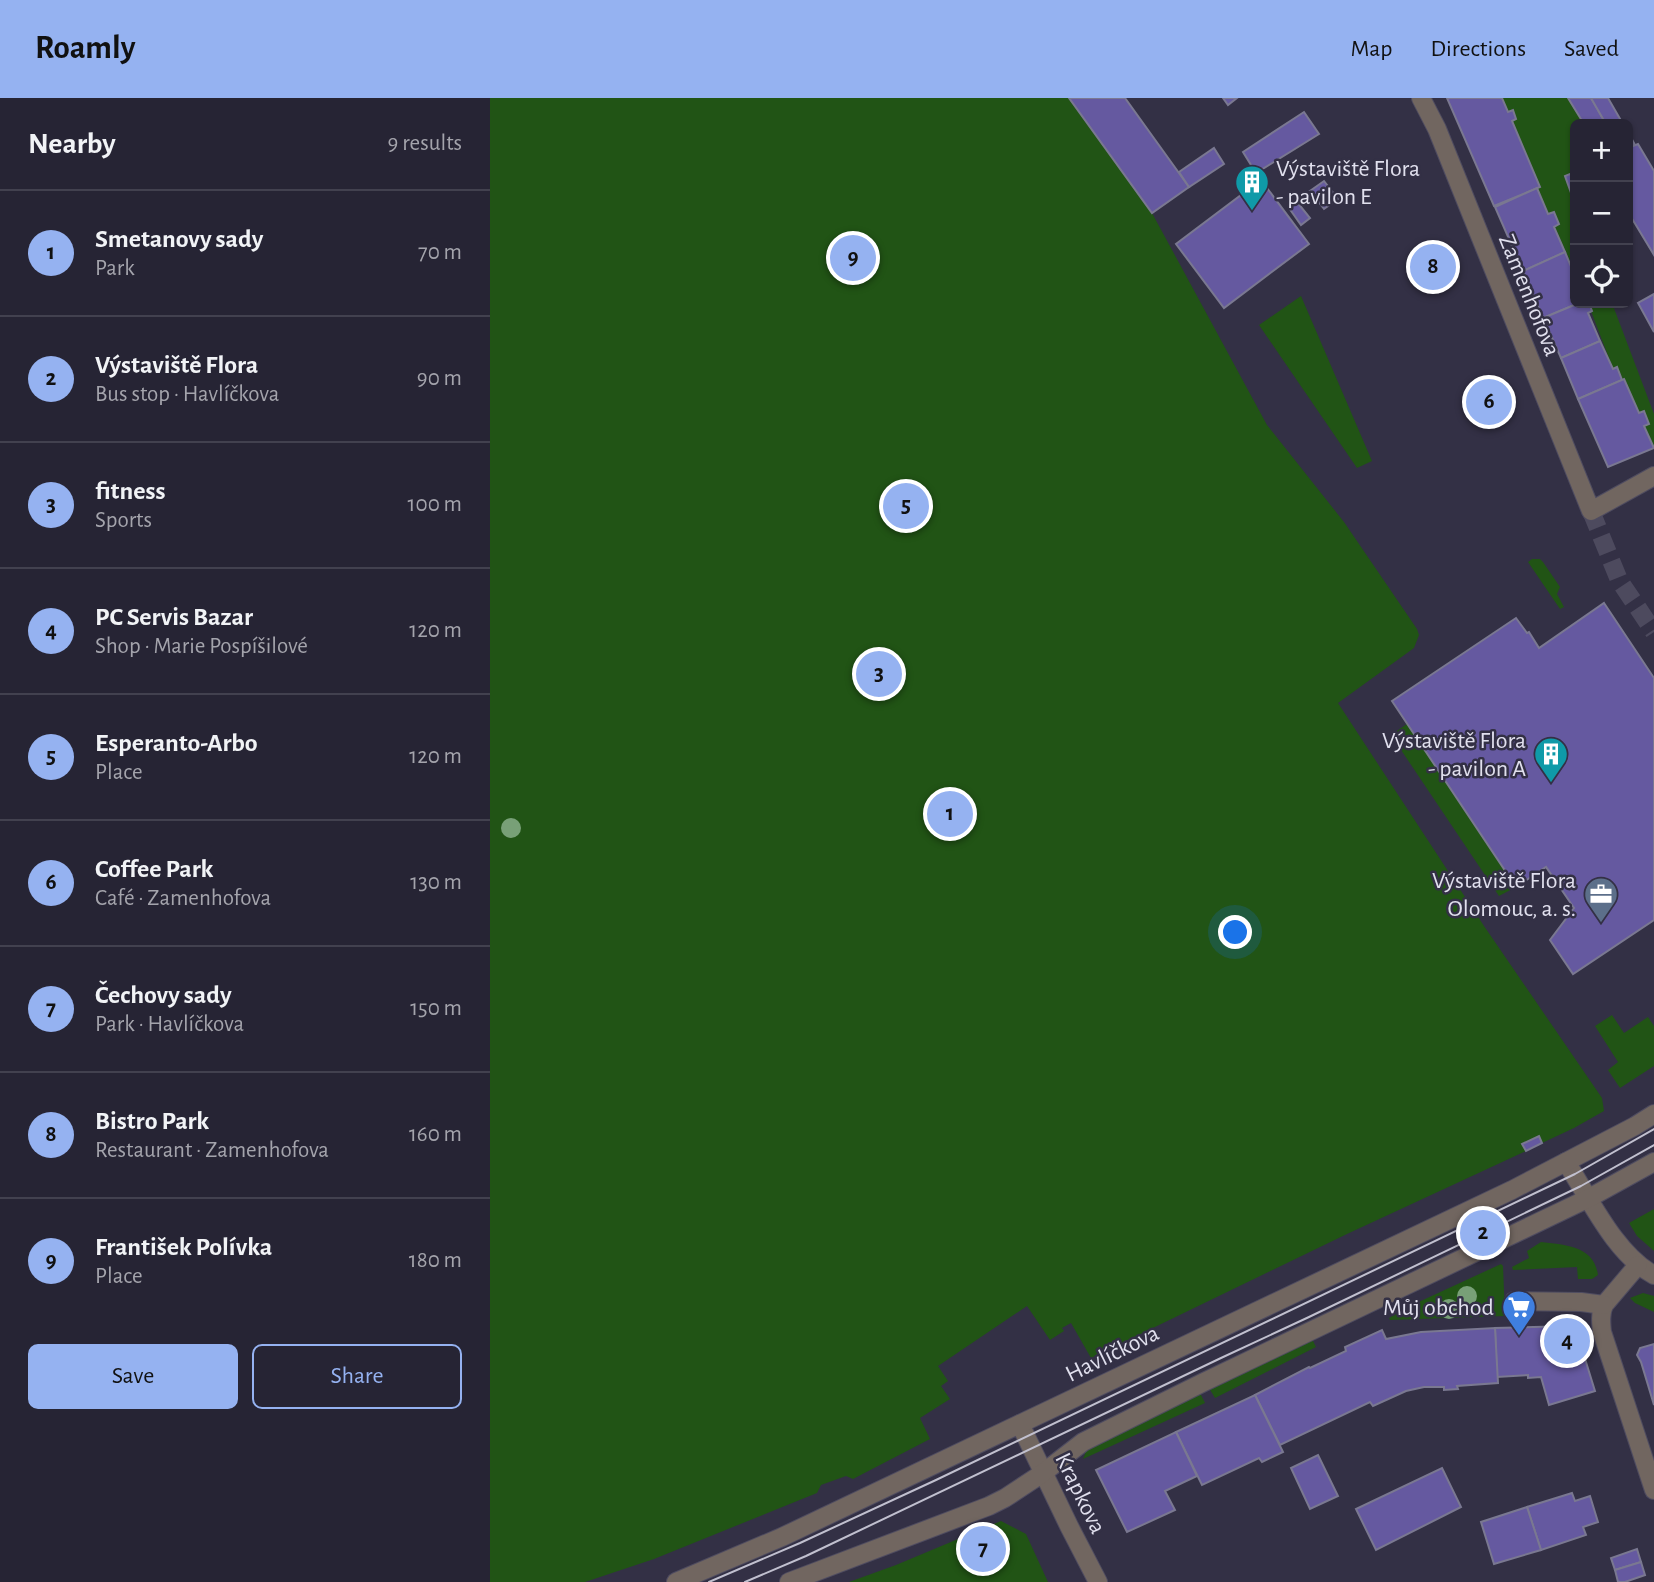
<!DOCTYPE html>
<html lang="en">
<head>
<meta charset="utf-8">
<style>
  body { margin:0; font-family:"Alegreya Sans",sans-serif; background:#323040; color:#f1f3f6 }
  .controls { position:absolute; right:21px; top:21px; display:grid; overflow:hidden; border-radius:10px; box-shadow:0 2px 5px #0004 }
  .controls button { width:63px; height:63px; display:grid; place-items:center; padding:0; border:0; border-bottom:2px solid #42414f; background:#262434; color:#f1f3f6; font:35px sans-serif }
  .you { position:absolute; left:746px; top:835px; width:24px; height:24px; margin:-18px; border:5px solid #fff; border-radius:50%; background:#1a73e8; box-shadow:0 0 0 10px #1a73e833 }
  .badge { display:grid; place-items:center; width:46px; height:46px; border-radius:50%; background:#95b2f1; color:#111; font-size:23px; font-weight:700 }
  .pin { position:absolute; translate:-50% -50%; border:4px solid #fff; box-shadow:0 2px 7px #0006 }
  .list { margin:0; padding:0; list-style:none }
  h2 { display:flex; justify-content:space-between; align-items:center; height:91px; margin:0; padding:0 28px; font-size:30px }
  h2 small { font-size:23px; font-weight:400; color:#a4a4ac }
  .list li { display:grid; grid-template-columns:46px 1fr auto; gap:21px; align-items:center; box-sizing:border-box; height:126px; padding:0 28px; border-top:2px solid #42414f }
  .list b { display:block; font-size:26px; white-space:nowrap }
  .list p { margin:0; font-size:23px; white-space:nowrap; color:#a4a4ac }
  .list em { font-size:23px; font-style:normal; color:#a4a4ac }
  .actions { display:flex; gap:14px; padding:21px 28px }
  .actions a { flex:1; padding:16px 0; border:2px solid #95b2f1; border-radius:10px; text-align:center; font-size:24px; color:#95b2f1 }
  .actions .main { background:#95b2f1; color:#111 }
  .icon { flex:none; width:38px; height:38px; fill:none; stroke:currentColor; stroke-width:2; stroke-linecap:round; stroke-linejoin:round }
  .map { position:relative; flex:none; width:1164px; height:1484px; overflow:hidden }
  header { display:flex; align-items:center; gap:42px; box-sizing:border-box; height:98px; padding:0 35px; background:#95b2f1; color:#111 }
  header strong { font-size:33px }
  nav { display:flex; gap:38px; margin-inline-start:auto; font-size:24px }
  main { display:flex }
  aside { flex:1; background:#262434 }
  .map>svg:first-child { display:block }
</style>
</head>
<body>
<header>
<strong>Roamly</strong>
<nav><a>Map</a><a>Directions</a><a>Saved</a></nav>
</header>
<main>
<aside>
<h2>Nearby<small>9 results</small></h2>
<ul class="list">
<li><span class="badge">1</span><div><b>Smetanovy sady</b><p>Park</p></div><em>70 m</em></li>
<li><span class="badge">2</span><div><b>Výstaviště Flora</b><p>Bus stop · Havlíčkova</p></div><em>90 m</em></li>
<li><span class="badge">3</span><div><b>fitness</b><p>Sports</p></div><em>100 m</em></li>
<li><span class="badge">4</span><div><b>PC Servis Bazar</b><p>Shop · Marie Pospíšilové</p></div><em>120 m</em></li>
<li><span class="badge">5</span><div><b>Esperanto-Arbo</b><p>Place</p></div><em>120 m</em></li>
<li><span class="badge">6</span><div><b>Coffee Park</b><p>Café · Zamenhofova</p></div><em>130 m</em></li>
<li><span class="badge">7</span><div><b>Čechovy sady</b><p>Park · Havlíčkova</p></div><em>150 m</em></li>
<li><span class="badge">8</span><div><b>Bistro Park</b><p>Restaurant · Zamenhofova</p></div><em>160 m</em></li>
<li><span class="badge">9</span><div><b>František Polívka</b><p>Place</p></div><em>180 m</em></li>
</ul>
<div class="actions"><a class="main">Save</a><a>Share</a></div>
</aside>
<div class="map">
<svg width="1164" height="1484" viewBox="0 0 1164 1484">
  <rect width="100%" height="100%" fill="#333045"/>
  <!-- green -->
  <g fill="#215415">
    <path d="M0,0H579L662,115L777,327L854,424L927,531L929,537L924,550L848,605L994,828L1112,1000L1114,1013L1084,1030L1052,1045L1049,1038L1033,1045L1036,1053L857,1136L601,1260L581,1225L572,1230L574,1233L560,1242L537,1208L448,1268L458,1283L451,1288L460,1301L430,1320L440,1341L363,1381L356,1378L331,1387L327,1395L164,1461L95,1484H0Z"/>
    <path d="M1012,0H1078L1094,26H1085V74L1075,79L1085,107V174L1047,90Z"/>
    <path d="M811,198L882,363L867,370L769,227Z"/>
    <path d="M1098,205H1122L1164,316V350L1123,271Z"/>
    <path d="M1042,461H1050L1053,464L1070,489L1067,496L1074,509L1070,511L1038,464Z"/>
    <path d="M917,626L1026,789L1009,798L901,637Z"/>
    <path d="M1122,917L1134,935L1158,919L1164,928V968L1130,990L1118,972L1128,964L1105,928Z"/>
    <path d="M1164,1111V1153L1147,1138L1139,1125Z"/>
    <path d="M1051,1144C1074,1147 1104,1147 1108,1177L1102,1181H1088L1087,1169L1023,1172L1022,1169L1039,1160L1037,1153Z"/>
    <path d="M1011,1166L1013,1168L1015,1218L900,1222L899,1220L920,1208Z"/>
    <path d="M1153,1195L1164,1198V1214L1145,1205L1140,1200Z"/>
    <path d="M822,1241L826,1249L725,1300L719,1290Z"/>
    <path d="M710,1295L715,1305L593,1361L597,1351Z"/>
    <path d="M511,1423L536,1436L558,1484H359L406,1467Z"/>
  </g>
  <!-- building -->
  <g fill="#6559a0" stroke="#7a7891" stroke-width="2">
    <path d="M579,0H635L699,89L662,115Z"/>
    <path d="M733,0H747L738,7Z"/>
    <path d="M957,0H1012L1018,14L1023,12L1026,21L1022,23L1050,89L1004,108Z"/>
    <path d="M1078,0H1101L1116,26H1094Z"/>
    <path d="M1101,0H1118L1133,26H1116Z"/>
    <path d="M814,14L829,36L766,75L753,54Z"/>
    <path d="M1138,34L1145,47L1138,50Z"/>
    <path d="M1148,46L1164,73V157L1138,114V50Z"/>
    <path d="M724,50L734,66L699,89L689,74Z"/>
    <path d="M1085,74V106L1075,78Z"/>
    <path d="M771,82L819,146L734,210L686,146Z"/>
    <path d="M834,83L848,101L834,111L820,93Z"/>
    <path d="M1047,90L1058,116L1064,114L1069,126L1064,129L1075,154L1033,173L1005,109Z"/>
    <path d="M807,104L820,120L811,127L799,110Z"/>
    <path d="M1075,154L1085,178V205H1089L1053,220L1033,173Z"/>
    <path d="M1164,196V234L1148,205Z"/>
    <path d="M1089,205H1099L1102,213L1098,215L1110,243L1071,260L1053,220Z"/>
    <path d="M1110,243L1123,271L1127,269L1132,282L1088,301L1071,260Z"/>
    <path d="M998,278L1012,313L1000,317L986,283Z"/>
    <path d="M1134,281L1149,315L1154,313L1159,326L1154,328L1164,350L1118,369L1088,301Z"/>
    <path d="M1114,505L1164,580V822L1083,876L1060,842L1084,810L1056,769L1026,789L902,603L1026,520L1037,535L1039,534L1049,550Z"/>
    <path d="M1049,1038L1052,1045L1036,1053L1032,1046Z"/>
    <path d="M1081,1228L1087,1235L1105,1293L1059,1307L1051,1279L1038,1280V1277L1007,1279L1005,1230Z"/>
    <path d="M1005,1230L1008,1285L967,1288L968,1291L954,1292V1289H934L916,1293L883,1308L880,1304L790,1347L765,1297L819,1269L820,1270L856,1253L855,1249L892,1232L896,1241L931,1234Z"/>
    <path d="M1164,1246V1307L1151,1264L1147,1257L1150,1250Z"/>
    <path d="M765,1297L793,1354L772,1364L769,1360L712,1387L686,1334Z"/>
    <path d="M686,1334L707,1378L675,1393L685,1412L637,1434L606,1372Z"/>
    <path d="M828,1357L848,1398L820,1411L801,1370Z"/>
    <path d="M952,1370L971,1409L886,1452L866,1411Z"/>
    <path d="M1082,1395L1085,1403L1100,1398L1108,1424L1093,1429L1096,1437L1051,1452L1037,1409Z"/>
    <path d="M1037,1409L1051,1452L1004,1466L991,1424Z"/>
    <path d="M1147,1451L1151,1464L1125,1472L1121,1460Z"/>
    <path d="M1151,1464L1155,1477L1135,1484H1128L1125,1472Z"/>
  </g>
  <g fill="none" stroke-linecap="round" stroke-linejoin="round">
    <!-- minor-tunnel -->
    <path stroke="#4d4a5e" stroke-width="18" stroke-dasharray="18 9" stroke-linecap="butt" d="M1101,413L1129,482L1164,534"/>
    <!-- minor casing -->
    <g stroke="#4f4c60" stroke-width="20">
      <g id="minor">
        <path d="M931,0L947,31L1101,413L1164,378"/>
        <path d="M1076,1064C1100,1101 1125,1156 1164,1177"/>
        <path d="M1148,1167L1114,1207C1110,1216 1111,1225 1112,1234L1164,1392"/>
        <path d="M1024,1203L1091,1204L1114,1207"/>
        <path d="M530,1326L579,1428L608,1484"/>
        <path d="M186,1484L292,1439L1022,1092L1145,1028L1164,1016"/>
        <path d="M299,1484L499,1408L515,1400L553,1375L593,1344L714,1284L1099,1100L1164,1064"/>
      </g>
    </g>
    <!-- minor -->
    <use href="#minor" stroke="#716660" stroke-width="18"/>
    <!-- tram -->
    <g stroke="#c1c0cf" stroke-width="2">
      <path d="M219,1484L310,1445L446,1382L1085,1076L1164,1031"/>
      <path d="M255,1484L316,1458L731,1260L819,1219L1091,1088L1164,1047"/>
    </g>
  </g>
  <!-- trees -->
  <g fill="#78a077">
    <circle cx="21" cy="730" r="10"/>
    <circle cx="977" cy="1198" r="10"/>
    <circle cx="959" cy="1211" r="10"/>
  </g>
  <!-- icons -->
  <defs>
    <g id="building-pin" transform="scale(1.75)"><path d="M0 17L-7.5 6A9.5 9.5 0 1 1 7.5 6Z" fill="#0f9aa8" stroke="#333045"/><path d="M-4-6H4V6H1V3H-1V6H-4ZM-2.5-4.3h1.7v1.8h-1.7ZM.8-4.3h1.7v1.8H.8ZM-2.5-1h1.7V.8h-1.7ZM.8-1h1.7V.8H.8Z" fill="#fff"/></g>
    <g id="office-pin" transform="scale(1.75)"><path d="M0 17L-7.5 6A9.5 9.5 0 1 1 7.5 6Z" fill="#5c6f8a" stroke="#333045"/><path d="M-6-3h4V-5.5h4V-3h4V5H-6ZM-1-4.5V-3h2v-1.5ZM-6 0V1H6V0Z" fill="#fff"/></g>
    <g id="supermarket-pin" transform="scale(1.75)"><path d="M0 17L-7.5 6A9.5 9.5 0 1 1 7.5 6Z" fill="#3f7fe0" stroke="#333045"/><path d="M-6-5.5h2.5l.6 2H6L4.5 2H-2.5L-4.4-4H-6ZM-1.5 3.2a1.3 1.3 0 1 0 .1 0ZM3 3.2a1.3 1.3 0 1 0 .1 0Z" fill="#fff"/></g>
  </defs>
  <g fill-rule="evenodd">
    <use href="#building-pin" x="762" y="84"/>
    <use href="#building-pin" x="1061" y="656"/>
    <use href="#office-pin" x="1111" y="796"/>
    <use href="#supermarket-pin" x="1029" y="1209"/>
  </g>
  <g text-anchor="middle" stroke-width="5" stroke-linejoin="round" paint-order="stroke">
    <!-- poi labels -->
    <g font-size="24" fill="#e1e0ee" stroke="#333045" text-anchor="end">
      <text x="786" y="78" text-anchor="start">Výstaviště Flora<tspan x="786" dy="28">- pavilon E</tspan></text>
      <text x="1036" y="650">Výstaviště Flora<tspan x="1036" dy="28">- pavilon A</tspan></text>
      <text x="1086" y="790">Výstaviště Flora<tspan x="1086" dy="28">Olomouc, a. s.</tspan></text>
      <text x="1004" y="1217">Můj obchod</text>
    </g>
    <!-- street labels -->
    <g font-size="24" fill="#e1e0ee" stroke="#333045">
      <text transform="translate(1040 197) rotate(68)" y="8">Zamenhofova</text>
      <text transform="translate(622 1255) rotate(-26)" y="8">Havlíčkova</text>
      <text transform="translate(591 1395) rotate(64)" y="8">Krapkova</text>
    </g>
  </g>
</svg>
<div class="controls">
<button>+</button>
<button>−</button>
<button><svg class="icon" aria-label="locate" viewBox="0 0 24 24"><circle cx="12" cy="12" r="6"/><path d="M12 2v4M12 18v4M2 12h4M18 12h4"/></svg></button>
</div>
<div class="you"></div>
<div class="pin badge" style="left:460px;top:716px">1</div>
<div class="pin badge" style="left:993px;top:1135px">2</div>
<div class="pin badge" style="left:389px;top:576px">3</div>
<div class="pin badge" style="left:1077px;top:1243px">4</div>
<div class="pin badge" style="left:416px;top:408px">5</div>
<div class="pin badge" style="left:999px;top:304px">6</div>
<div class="pin badge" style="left:493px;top:1451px">7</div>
<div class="pin badge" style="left:943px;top:169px">8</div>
<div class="pin badge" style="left:363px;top:160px">9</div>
</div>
</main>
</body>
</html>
